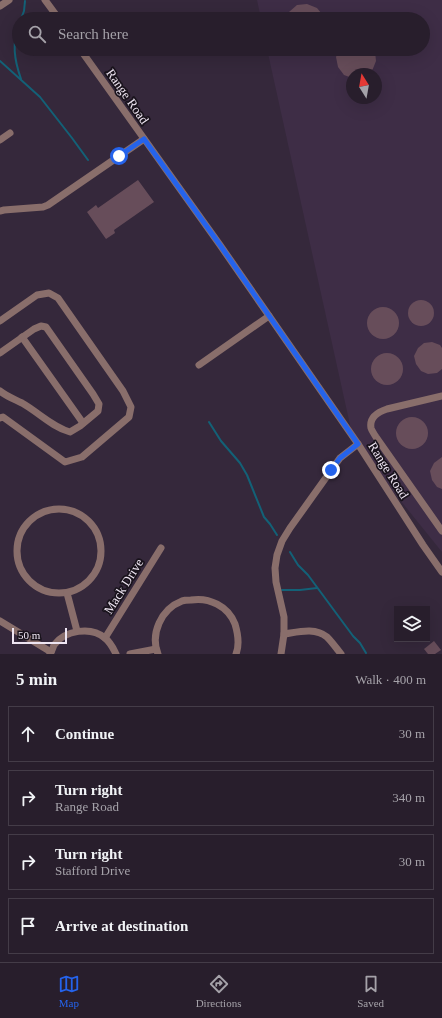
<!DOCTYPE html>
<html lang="en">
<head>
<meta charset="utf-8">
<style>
  body { margin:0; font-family:Georgia,serif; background:#342b38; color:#f1f3f6 }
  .controls { position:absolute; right:12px; bottom:12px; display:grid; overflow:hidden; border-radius:0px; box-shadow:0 4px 16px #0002 }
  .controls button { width:36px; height:36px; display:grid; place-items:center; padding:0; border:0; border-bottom:1px solid #443c48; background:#281e2c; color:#f1f3f6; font:20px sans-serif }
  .compass { position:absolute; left:346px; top:68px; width:36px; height:36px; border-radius:50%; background:#281e2c; box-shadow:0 4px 16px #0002; rotate:349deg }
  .scale { position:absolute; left:12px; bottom:10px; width:55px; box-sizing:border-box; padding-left:4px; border:2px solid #eee5f2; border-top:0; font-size:11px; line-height:14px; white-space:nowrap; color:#eee5f2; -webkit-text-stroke:3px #19131c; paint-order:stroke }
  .stop { position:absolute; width:12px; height:12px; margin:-9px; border:3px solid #2563eb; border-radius:50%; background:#fff }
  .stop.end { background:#2563eb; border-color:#fff; box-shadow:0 1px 4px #0008 }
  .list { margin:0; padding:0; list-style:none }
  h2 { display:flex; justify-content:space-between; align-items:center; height:52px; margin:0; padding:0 16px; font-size:17px }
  h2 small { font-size:13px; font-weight:400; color:#a5a2a9 }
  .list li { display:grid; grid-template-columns:26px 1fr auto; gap:12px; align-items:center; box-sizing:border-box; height:56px; margin:0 8px 8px; padding:0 8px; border:1px solid #443c48; border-radius:0px }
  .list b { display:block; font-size:15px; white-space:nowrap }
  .list p { margin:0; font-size:13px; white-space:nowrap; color:#a5a2a9 }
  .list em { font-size:13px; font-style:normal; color:#a5a2a9 }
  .icon { flex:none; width:22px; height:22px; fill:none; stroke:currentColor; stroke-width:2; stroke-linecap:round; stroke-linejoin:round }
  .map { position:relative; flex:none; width:442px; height:654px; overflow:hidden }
  .search { position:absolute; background:#281e2c; box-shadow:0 4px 16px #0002; left:12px; right:12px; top:12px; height:44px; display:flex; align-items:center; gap:10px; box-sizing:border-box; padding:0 14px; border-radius:22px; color:#a5a2a9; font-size:15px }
  .sheet { height:308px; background:#281e2c }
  nav { display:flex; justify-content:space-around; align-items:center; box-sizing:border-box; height:56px; border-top:1px solid #443c48; background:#281e2c; font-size:11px; color:#a5a2a9 }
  nav a { display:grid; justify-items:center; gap:2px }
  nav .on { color:#2563eb }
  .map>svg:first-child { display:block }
</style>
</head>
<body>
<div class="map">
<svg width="442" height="654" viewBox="0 0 442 654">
  <rect width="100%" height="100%" fill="#35283b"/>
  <!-- built -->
  <path fill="#3e2d46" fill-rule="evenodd" d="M257,0H442V552L354,443L267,49H423V19H261ZM352,74H376V98H352Z"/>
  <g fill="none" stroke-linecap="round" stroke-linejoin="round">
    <!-- stream -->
    <g stroke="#136177" stroke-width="2">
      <path d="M21,19L24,11L25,1"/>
      <path d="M19,23C12,44 14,59 21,79"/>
      <path d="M0,61L40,97L72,138L88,160"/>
      <path d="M209,422L221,441L240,463L247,475L264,517L270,524L277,535"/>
      <path d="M290,552L298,565L308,575L353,636L360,643L366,653"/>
      <path d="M282,590H300L317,588"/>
    </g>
  </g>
  <!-- building -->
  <g fill="#674d5a">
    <path d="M307,4L317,8L326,19H286L289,12L297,5Z"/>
    <path d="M339,49H373L375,51L376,61L372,71L369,74H352V78L344,75L338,67L336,57Z"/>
    <path d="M138,180L154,202L114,230L115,233L106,239L87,212L96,205L98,208Z"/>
    <circle cx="421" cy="313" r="13"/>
    <circle cx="383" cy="323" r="16"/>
    <path d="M432,342L440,345L442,348V369L437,373L428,374L421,371L416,364L414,356L418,348L424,343Z"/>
    <circle cx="387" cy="369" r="16"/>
    <circle cx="412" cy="433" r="16"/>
    <path d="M442,457V489L437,487L432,480L430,471L434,463Z"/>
    <path d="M434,641L441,650L435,654H428L424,649Z"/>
  </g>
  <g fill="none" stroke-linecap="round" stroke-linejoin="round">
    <!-- minor -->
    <g stroke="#896e6b" stroke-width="7">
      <path d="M45,0L59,19"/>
      <path d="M0,6L9,0"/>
      <path d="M80,49L220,245L358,444L423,545L442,572"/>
      <path d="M0,140L10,133"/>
      <path d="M0,211L4,210L43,207L48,205L144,139"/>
      <path d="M0,321L37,295L49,293L58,298L123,391L131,407L129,417L82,457L65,462L3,417L0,418"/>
      <path d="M22,337L83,423"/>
      <path d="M0,353L34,329L41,326L46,327L93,394L99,404L98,411L80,426L70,432C52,427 38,412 22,403C14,399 6,396 0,391"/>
      <path d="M199,365L269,316"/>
      <path d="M442,396L387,409C378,412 369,417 371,428C372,431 374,434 376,437L442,531"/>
      <circle cx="59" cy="551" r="42"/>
      <path d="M67,593L77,631"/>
      <path d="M0,621L51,652"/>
      <path d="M284,634C298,632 315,627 327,637C332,642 337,649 341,654"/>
      <path d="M105,638L161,548"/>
      <path d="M50,654C52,651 53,648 54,645C65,630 91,626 105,638C111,643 113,648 116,654"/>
      <path d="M130,654L156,649"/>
      <path d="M158,654C150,634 161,609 182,601C184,600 188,600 191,600C209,597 228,606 235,624C238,634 240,644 236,654"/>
      <path d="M281,654L284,634V617L276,582L275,568L277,555L282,541L290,528L340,458L358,444"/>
    </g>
  </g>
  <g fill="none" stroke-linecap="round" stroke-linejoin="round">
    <!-- route -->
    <path stroke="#2563eb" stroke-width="5" d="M119,156L144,139L220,245L358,444L340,458L331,470"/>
  </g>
  <g text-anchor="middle" stroke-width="3.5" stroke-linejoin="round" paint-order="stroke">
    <!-- street labels -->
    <g font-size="13" fill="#eee5f2" stroke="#19131c">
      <text transform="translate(128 96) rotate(55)" y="5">Range Road</text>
      <text transform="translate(389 470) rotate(58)" y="5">Range Road</text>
      <text transform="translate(123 586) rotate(-58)" y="5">Mack Drive</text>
    </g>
  </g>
</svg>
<div class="controls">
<button><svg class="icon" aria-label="layers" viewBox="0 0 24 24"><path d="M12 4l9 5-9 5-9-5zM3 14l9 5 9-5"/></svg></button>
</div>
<svg class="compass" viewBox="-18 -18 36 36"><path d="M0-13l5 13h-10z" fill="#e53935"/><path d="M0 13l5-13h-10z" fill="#a5a2a9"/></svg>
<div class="scale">50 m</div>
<div class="stop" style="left:119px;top:156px"></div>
<div class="stop end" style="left:331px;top:470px"></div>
<div class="search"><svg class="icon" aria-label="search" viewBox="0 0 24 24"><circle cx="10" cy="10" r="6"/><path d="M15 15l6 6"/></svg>Search here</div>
</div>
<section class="sheet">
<h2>5 min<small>Walk · 400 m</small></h2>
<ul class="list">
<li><svg class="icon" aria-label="ahead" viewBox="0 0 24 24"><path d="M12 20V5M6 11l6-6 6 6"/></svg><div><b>Continue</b></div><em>30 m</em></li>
<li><svg class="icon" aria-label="right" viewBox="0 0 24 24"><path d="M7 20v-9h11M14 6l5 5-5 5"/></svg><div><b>Turn right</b><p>Range Road</p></div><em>340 m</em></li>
<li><svg class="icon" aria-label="right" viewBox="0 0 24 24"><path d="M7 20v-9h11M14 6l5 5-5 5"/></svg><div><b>Turn right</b><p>Stafford Drive</p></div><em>30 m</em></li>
<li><svg class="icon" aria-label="arrive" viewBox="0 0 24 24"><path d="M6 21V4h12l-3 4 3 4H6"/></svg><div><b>Arrive at destination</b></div></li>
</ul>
</section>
<nav>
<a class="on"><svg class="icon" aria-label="map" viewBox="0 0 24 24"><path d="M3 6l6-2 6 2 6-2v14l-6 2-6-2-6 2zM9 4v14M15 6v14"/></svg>Map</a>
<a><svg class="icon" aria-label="directions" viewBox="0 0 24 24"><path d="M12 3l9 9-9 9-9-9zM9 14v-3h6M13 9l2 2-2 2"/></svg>Directions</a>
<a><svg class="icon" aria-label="saved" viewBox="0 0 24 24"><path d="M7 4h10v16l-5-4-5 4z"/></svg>Saved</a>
</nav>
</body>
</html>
